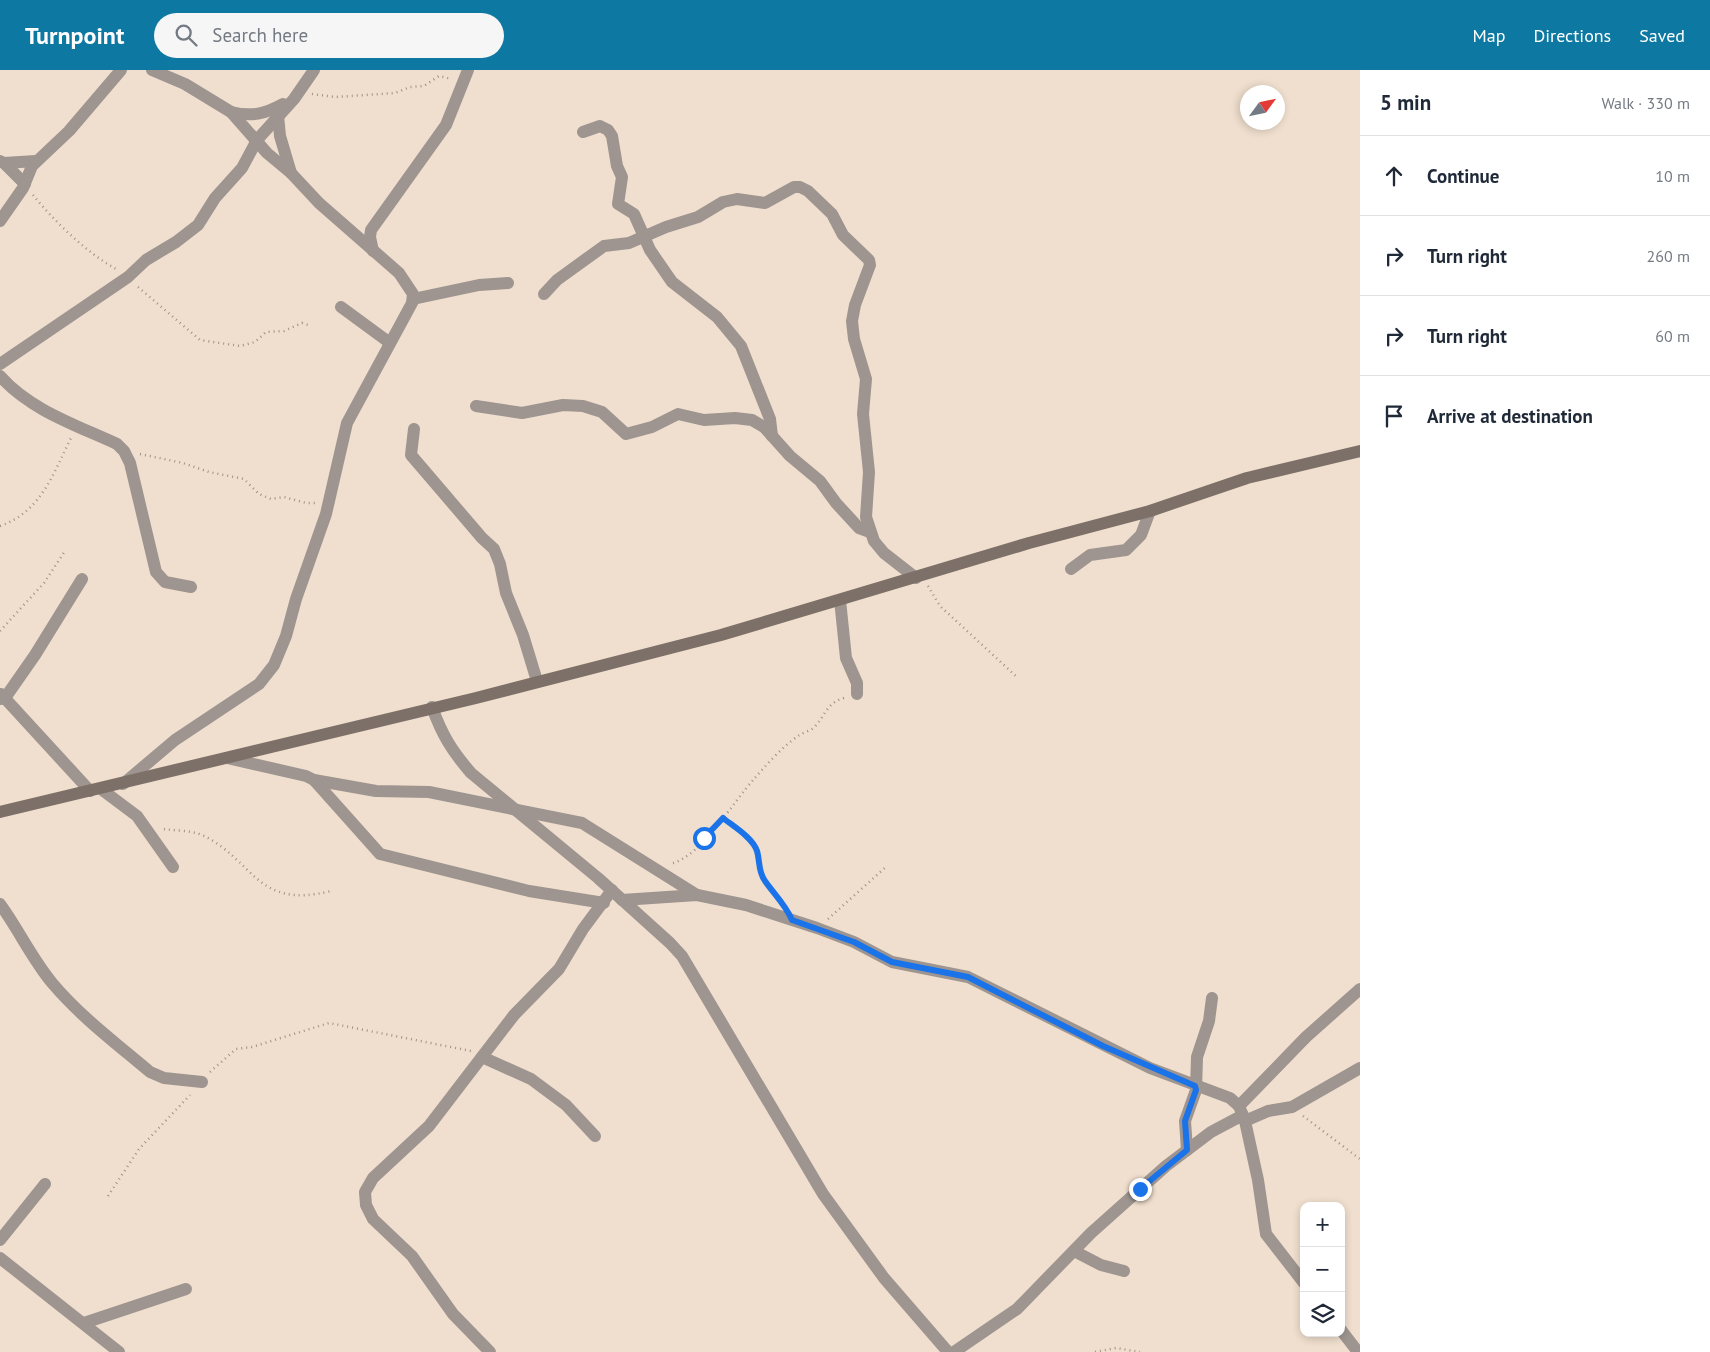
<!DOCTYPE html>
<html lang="en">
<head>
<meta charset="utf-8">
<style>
  body { margin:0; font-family:"PT Sans",sans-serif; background:#f6f6f7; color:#1f2937 }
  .controls { position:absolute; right:15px; bottom:15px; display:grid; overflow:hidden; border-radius:10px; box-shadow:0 2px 8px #0003 }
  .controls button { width:45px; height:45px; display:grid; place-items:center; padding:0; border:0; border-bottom:1px solid #e0e1e3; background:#fff; color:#1f2937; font:25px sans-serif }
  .compass { position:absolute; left:1240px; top:15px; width:45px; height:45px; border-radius:50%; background:#fff; box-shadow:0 2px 8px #0003; rotate:57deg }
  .stop { position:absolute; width:15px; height:15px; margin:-11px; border:4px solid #1a73e8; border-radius:50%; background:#fff }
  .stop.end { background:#1a73e8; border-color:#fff; box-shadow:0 1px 5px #0008 }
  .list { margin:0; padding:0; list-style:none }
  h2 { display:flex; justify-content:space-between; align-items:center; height:65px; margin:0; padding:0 20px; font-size:21px }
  h2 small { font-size:16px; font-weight:400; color:#747a83 }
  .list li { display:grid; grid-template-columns:32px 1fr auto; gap:15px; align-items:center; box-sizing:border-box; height:80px; padding:0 20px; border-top:1px solid #e0e1e3 }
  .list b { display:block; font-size:19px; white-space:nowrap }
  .list em { font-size:16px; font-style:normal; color:#747a83 }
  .icon { flex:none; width:28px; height:28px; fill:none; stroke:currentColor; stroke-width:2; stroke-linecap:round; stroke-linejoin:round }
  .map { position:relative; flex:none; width:1360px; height:1282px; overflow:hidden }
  header { display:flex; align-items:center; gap:30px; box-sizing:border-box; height:70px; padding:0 25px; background:#0d78a2; color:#fff }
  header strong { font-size:24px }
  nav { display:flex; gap:28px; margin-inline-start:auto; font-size:18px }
  .search { width:350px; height:45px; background:#f6f6f7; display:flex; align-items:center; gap:12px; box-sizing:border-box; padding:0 18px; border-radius:28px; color:#747a83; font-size:19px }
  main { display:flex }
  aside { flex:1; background:#fff }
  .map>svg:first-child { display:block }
</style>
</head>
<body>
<header>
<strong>Turnpoint</strong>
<div class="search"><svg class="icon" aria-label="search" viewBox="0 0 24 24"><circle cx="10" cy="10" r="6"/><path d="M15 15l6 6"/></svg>Search here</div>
<nav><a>Map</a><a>Directions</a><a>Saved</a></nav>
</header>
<main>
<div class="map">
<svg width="1360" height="1282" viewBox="0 0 1360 1282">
  <rect width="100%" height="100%" fill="#f0dfce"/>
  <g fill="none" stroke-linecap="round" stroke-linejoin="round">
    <!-- path -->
    <g stroke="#9e9286" stroke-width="2.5" stroke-dasharray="1 4" stroke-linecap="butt">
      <path d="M312,24L335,27L395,23L410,17L424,16L439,6L452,9"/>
      <path d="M33,125C54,151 87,183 116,199"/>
      <path d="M138,217L200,270L240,276L255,272L266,262L284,261L302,253L308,255"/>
      <path d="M140,384L183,393L209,402L244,409L259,424L271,429L284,427L306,433H315"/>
      <path d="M0,456C41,442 53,404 71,368"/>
      <path d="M928,516L940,536L1018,608"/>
      <path d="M0,561L44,513L65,481"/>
      <path d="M724,748L755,776L765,811L783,833"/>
      <path d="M164,759C176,761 190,760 202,765C255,790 255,840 331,821"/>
      <path d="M673,793C703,784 733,732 754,709C768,693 784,675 801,664C805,662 809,661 812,659C824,650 825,633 844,628"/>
      <path d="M828,849L887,796"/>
      <path d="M210,1002L236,979L252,977L329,953L471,981"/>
      <path d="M1303,1046L1360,1089"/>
      <path d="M108,1126L139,1079L190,1025"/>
      <path d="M1095,1282L1116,1278L1140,1282"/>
    </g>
    <!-- street -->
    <g stroke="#9e9590" stroke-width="12">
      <path d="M231,42C252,47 265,44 283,34"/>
      <path d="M278,45L280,66L291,103"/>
      <path d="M583,62L600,56L608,60L612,66L617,96L622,107L618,134L634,144L650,180L672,212L717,247L741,276L770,349L772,366"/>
      <path d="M0,91L4,93L36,91"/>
      <path d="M4,93L25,114"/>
      <path d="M0,151L23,118L32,96L69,61L121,0"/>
      <path d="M373,181L370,167L371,160L446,55L468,0"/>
      <path d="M544,224L557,210L604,176L629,173L666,157L698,147L723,132L737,129L765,133L794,117H800L808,121L832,144L843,165L869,190L870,195L855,235L852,251L854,269L866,309L863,344L869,402L866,447L874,471L884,483L916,508"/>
      <path d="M413,229L479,215L508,213"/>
      <path d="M341,237L390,273"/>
      <path d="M0,294L128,207L146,190L176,172L198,155L215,128L242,98L257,70L294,29L314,0"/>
      <path d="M0,306C30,340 76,355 117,374L124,381L130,393L156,502L165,512L191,517"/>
      <path d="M476,336L522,343L563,335L583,336L602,342L626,364L652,357L678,344L704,350L735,348L752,350L764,357L790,386L820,411L836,433L859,458L870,462"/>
      <path d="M414,359L411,385L482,468L494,479L500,494L506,523L523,565L537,611"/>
      <path d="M1071,499L1090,485L1126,480L1141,465L1150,441"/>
      <path d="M840,530L846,588L857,613V624"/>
      <path d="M1,624L90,721"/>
      <path d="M0,629L5,628L35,585L82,509"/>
      <path d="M432,637C442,665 452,681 471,703L598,808L670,873L682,886L823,1124L884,1208L948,1282"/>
      <path d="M227,688L306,706L314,710L380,784L529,821L604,833"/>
      <path d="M314,710L376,721L429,722L582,753L697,825"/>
      <path d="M123,714L175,670L259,614L274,595L286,566L296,529L326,444L347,353L412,233L413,224L399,203L319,133L291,103L267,83L231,42L185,14L152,0"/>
      <path d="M101,719L137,746L173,797"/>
      <path d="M622,830L697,825L746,835L817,858L854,872L892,892L968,907L1150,998L1230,1028L1239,1036L1245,1051L1258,1110L1266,1164L1304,1213"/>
      <path d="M0,834C19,860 32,889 53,914C81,947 117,974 150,1002L164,1008L202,1012"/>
      <path d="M482,987L531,1009L566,1035L595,1066"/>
      <path d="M1239,1036L1306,967L1360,919"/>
      <path d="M1245,1051L1268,1041L1292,1037L1360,998"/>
      <path d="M1187,1080L1185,1051L1196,1020L1197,987L1209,951L1212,928"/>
      <path d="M0,1170L45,1114"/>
      <path d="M1074,1181L1101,1195L1124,1201"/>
      <path d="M0,1188L119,1282"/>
      <path d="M84,1253L186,1219"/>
      <path d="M1341,1260L1358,1282"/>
      <path d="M490,1282L453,1244L412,1186L373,1149L366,1135L365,1122L373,1108L429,1056L514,945L559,899L583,859L612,820"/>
      <path d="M954,1282L1017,1239L1091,1163L1166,1096L1211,1062L1243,1045"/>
    </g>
    <!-- secondary -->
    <path stroke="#7d7068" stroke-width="12" d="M0,742L476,628L721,565L1029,473L1150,441L1247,408L1360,381"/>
  </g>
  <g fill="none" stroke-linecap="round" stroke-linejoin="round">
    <!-- route -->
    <path stroke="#1a73e8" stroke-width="6" d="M704,768L723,748C733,756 753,768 757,781C760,791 758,802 765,811C774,824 785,834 792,850L854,872L892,892L968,907L1103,976L1195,1016L1196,1020L1185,1051L1187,1080L1140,1119"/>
  </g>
</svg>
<div class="controls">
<button>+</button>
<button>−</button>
<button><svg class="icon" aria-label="layers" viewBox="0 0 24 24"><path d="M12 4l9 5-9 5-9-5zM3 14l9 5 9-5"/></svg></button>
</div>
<svg class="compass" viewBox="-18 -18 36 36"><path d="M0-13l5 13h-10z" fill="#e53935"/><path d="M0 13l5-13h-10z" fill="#747a83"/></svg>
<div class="stop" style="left:704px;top:768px"></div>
<div class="stop end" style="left:1140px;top:1119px"></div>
</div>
<aside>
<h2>5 min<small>Walk · 330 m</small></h2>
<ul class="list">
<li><svg class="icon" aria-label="ahead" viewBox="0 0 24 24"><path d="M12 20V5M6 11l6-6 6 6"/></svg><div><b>Continue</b></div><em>10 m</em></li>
<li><svg class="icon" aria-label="right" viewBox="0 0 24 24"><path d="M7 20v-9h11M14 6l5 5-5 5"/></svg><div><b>Turn right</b></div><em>260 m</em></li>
<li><svg class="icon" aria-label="right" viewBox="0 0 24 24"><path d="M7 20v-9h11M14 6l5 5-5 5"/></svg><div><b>Turn right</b></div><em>60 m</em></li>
<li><svg class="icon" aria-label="arrive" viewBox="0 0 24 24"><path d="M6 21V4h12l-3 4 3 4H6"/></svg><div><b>Arrive at destination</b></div></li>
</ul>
</aside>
</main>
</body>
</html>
